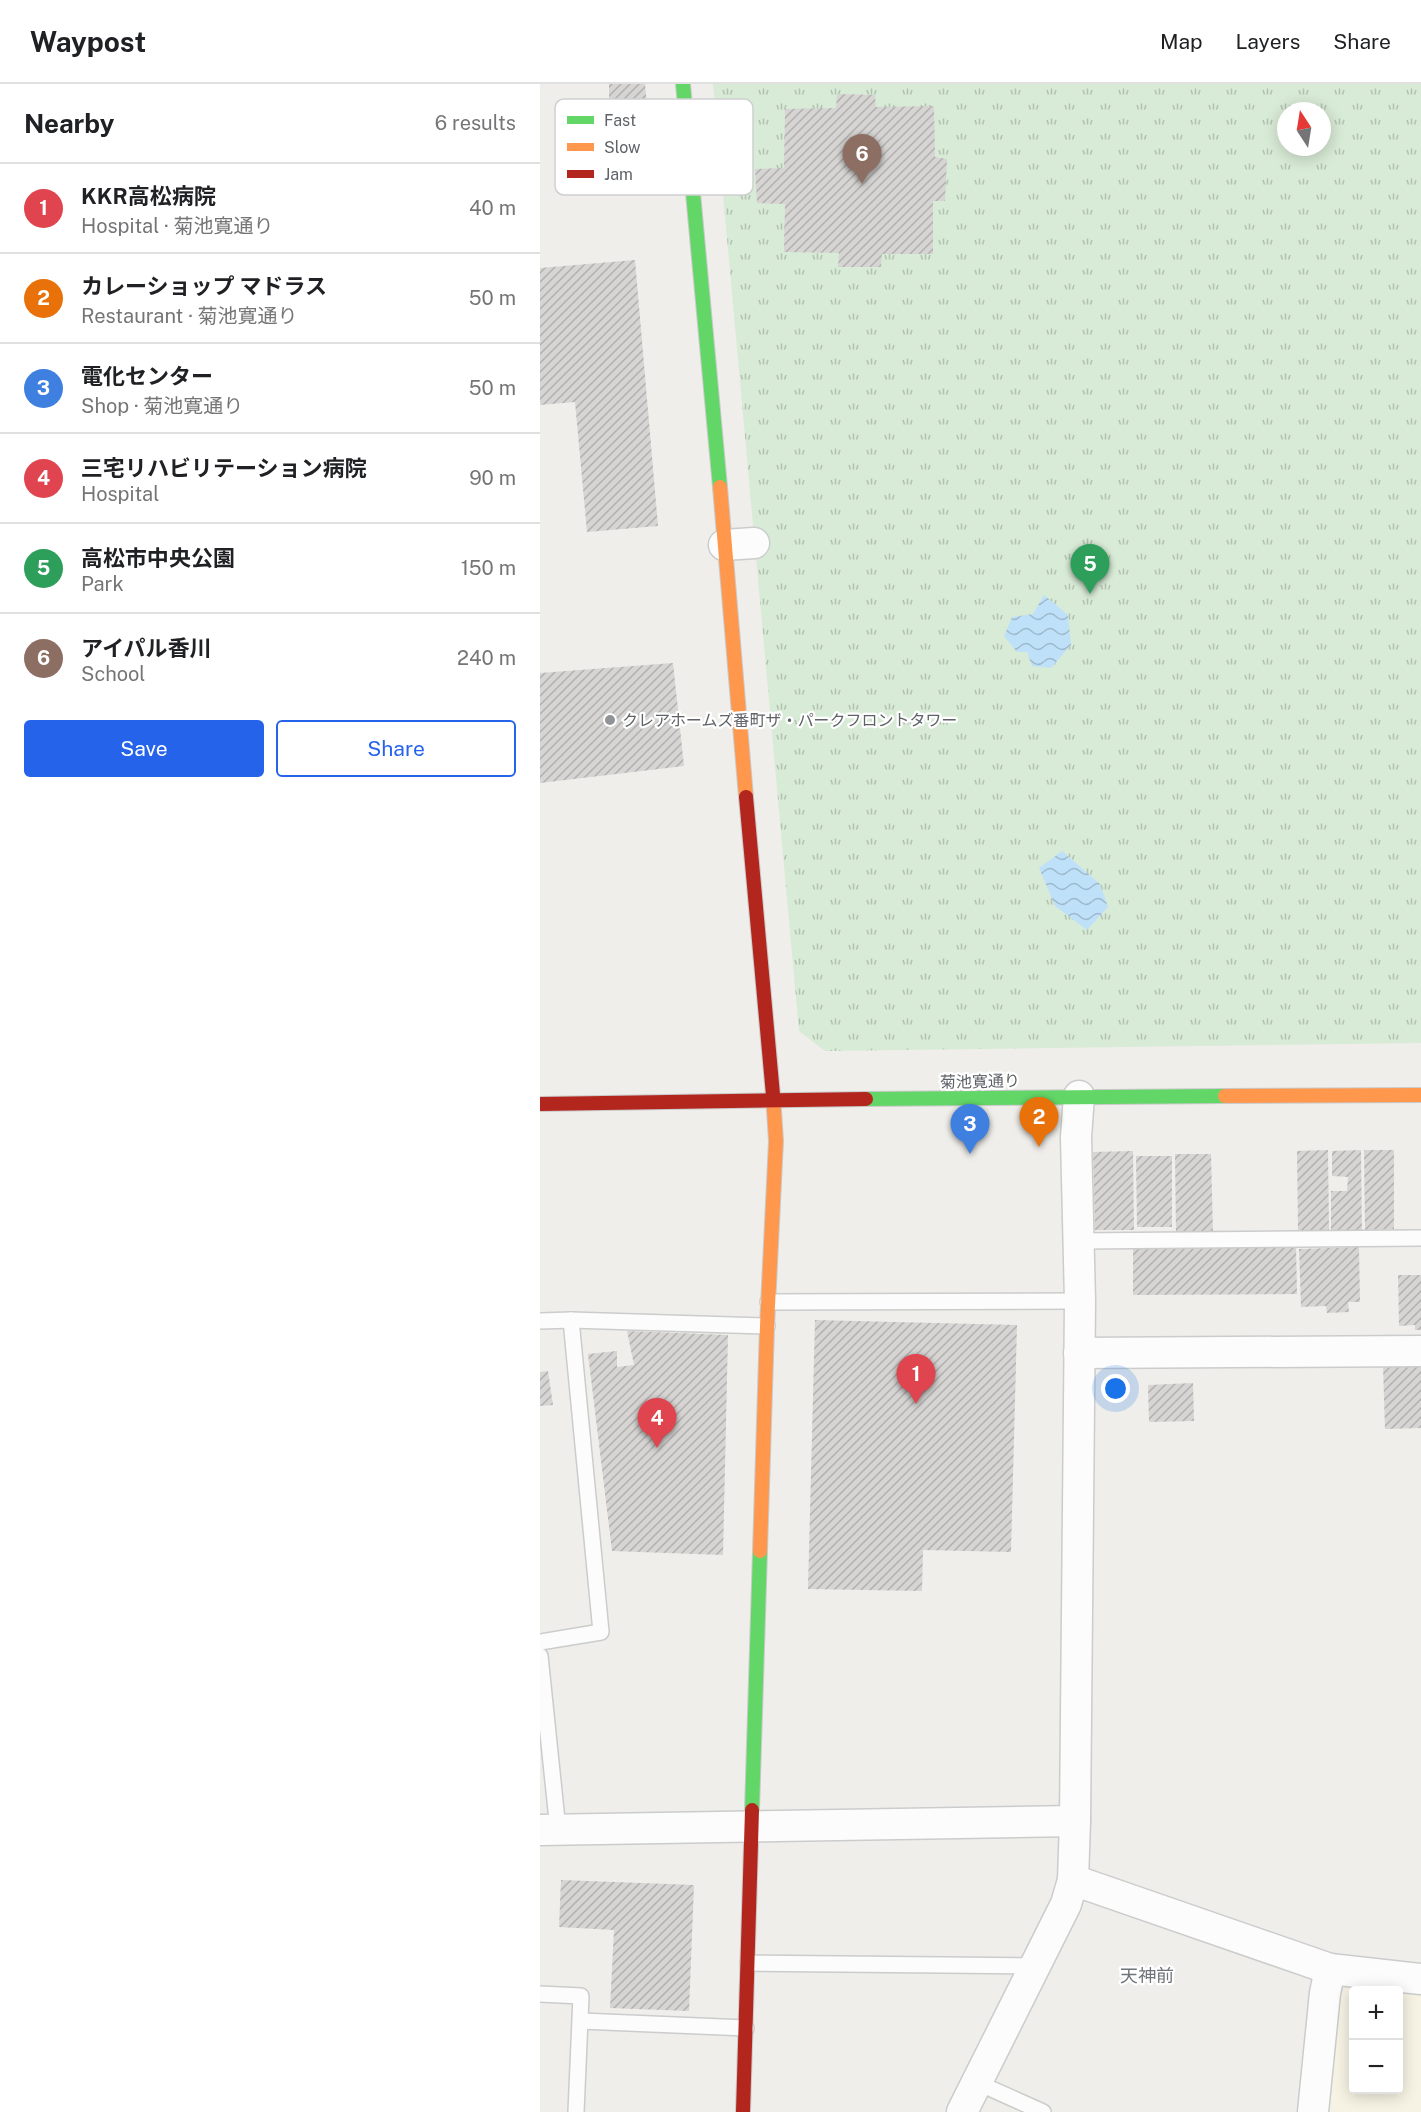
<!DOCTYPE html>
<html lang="en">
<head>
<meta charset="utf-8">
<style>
  body { margin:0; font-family:"Public Sans","Noto Sans JP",sans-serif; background:#f6f6f6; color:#202124 }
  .controls { position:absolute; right:18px; bottom:18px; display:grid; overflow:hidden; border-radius:6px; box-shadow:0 3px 15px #0003 }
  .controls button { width:54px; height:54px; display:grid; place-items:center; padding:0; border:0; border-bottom:2px solid #e0e0e0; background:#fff; color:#202124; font:30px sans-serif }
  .compass { position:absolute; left:737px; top:18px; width:54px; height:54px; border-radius:50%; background:#fff; box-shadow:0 3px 15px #0003; rotate:348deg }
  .you { position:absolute; left:576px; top:1305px; width:21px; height:21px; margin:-15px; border:4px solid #fff; border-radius:50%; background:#1a73e8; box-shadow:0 0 0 9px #1a73e833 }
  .badge { display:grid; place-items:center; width:39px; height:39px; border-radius:50%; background:#2563eb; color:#fff; font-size:20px; font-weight:700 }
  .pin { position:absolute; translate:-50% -50px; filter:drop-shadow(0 2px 3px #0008) }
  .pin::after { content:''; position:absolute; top:32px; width:21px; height:18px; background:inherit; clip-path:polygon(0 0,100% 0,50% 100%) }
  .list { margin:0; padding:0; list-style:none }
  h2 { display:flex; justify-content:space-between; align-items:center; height:78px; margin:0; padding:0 24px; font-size:26px }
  h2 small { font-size:20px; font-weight:400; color:#757577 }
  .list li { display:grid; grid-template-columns:39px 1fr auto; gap:18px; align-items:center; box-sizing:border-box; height:90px; padding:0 24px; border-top:2px solid #e0e0e0 }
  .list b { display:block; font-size:22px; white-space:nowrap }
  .list p { margin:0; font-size:20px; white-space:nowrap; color:#757577 }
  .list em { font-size:20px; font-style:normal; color:#757577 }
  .actions { display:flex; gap:12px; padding:18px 24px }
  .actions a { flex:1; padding:14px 0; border:2px solid #2563eb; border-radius:6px; text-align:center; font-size:21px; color:#2563eb }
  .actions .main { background:#2563eb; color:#fff }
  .map { position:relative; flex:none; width:881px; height:2028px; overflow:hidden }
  header { display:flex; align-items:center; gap:36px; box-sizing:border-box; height:84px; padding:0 30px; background:#fff; border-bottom:2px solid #e0e0e0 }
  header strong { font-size:28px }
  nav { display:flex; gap:33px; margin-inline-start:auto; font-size:21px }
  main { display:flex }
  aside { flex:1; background:#fff }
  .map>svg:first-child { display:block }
</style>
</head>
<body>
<header>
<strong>Waypost</strong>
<nav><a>Map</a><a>Layers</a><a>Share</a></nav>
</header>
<main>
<aside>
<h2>Nearby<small>6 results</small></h2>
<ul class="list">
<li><span class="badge" style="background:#e0444e">1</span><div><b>KKR高松病院</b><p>Hospital · 菊池寛通り</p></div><em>40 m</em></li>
<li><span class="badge" style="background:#e8710a">2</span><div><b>カレーショップ マドラス</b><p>Restaurant · 菊池寛通り</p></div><em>50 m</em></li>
<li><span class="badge" style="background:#3f7fe0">3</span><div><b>電化センター</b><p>Shop · 菊池寛通り</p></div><em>50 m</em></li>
<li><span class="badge" style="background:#e0444e">4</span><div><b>三宅リハビリテーション病院</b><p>Hospital</p></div><em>90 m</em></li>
<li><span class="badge" style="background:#2e9e5b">5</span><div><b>高松市中央公園</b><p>Park</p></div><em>150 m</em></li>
<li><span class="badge" style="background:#8d6e63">6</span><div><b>アイパル香川</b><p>School</p></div><em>240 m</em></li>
</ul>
<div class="actions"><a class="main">Save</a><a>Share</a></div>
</aside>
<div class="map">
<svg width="881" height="2028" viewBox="0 0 881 2028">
  <defs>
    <pattern id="park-tufts" width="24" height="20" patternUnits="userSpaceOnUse" patternTransform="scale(1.5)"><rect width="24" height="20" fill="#d8ebd6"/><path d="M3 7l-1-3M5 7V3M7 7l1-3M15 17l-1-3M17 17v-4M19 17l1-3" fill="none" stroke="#b2c2b1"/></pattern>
    <pattern id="water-waves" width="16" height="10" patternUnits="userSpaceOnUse" patternTransform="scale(1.5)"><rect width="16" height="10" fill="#bfe0f9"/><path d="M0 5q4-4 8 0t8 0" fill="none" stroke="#9eb9cd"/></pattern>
    <pattern id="building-hatch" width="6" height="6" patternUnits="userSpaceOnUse" patternTransform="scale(1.5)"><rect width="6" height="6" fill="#d6d5d3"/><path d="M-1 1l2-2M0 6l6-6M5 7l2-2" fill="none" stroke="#b1b0af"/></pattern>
  </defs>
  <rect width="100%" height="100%" fill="#efeeea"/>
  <!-- commercial -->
  <path fill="#f7f3e4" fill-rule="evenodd" d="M812,1898L881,1902V2028H787L800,1911ZM814,1906H858V2006H814Z"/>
  <!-- park -->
  <path fill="url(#park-tufts)" fill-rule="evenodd" d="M173,0H881V959L285,967L259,947ZM746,27H782V63H746Z"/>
  <!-- water -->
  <g fill="url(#water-waves)">
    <path d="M504,511L528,531L531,561L511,584L492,582L487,568H477L464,552L472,533L493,530Z"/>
    <path d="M522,767L560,800L568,823L547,846L515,822L499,784Z"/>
  </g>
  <!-- building -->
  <g fill="url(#building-hatch)">
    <path d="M69,0H105L109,42H69Z"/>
    <path d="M297,10L335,11L336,23L394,22L395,73L407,75L405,117H393V170H342L341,183H298L299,169L244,168L245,120L217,119L215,85L244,84L245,25L296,24Z"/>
    <path d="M95,176L118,442L47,448L35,318L0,321V184Z"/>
    <path d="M133,579L144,682L0,699V589Z"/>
    <path d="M788,1066L789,1147H758L757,1067Z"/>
    <path d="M821,1066L822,1151H791V1107H807L808,1093L792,1092V1067Z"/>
    <path d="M824,1066H854V1145L825,1146Z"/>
    <path d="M593,1067L594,1146H555L553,1068Z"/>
    <path d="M635,1070H671L673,1149L636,1150Z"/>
    <path d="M596,1072H632V1143H597Z"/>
    <path d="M756,1160L757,1210L593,1211V1162Z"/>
    <path d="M819,1163L820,1218H808L809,1228L787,1229L786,1222L761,1223L759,1165Z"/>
    <path d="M858,1191H881V1246H875V1241L859,1242Z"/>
    <path d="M275,1236L477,1241L471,1468L383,1466L382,1507L268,1505Z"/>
    <path d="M87,1247L188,1251L183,1471L72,1467L48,1270L77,1267V1283L94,1281Z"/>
    <path d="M881,1281V1344L845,1345L843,1282Z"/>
    <path d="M8,1287L13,1321L0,1322V1288Z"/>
    <path d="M653,1299L654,1337L609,1338L608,1301Z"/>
    <path d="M21,1796L154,1801L149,1927L70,1924L74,1846L19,1843Z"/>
  </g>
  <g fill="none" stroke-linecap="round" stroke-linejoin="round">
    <!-- lane casing -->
    <g stroke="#cbcccc" stroke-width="18">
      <g id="lane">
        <path d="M539,1157L881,1154"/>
        <path d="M228,1218L540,1217"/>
        <path d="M0,1237L31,1236L227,1242"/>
        <path d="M0,1558L61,1548L31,1236"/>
        <path d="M0,1572L18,1746"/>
        <path d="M208,1879L497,1882"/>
        <path d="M0,1910L41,1912L36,2028"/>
        <path d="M41,1937L206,1944"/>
        <path d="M436,1998L503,2028"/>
      </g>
    </g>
    <!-- street casing -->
    <g stroke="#cbcccc" stroke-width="33">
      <g id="street">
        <path d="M184,461L214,459"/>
        <path d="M539,1269L881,1267"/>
        <path d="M0,1746L535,1737"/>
        <path d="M533,1796L790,1885L881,1895"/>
        <path d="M422,2028L526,1820L533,1796L535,1737L540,1217L536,1053L539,1012"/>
        <path d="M773,2028L785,1909L790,1885"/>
      </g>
    </g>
    <!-- fast casing -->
    <g stroke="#cacacb" stroke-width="16">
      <g id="fast">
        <path d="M143,0L180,403"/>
        <path d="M326,1015L685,1012"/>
        <path d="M212,1726L220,1467"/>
      </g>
    </g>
    <!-- slow casing -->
    <g stroke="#cacacb" stroke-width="16">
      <g id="slow">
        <path d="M180,403L206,713"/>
        <path d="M685,1012L881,1011"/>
        <path d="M220,1467L227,1242L236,1057L233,1011"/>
      </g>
    </g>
    <!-- jam casing -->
    <g stroke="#cacacb" stroke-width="16">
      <g id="jam">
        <path d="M206,713L233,1011"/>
        <path d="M0,1020L326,1015"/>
        <path d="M203,2028L212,1726"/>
      </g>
    </g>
    <!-- lane -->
    <use href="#lane" stroke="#fdfcfc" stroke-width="15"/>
    <!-- street -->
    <use href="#street" stroke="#fdfcfc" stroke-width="30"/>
    <!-- fast -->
    <use href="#fast" stroke="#63d668" stroke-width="14"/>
    <!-- slow -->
    <use href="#slow" stroke="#ff974d" stroke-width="14"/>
    <!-- jam -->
    <use href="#jam" stroke="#b3261e" stroke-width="14"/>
  </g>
  <!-- markers -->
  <circle fill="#919496" stroke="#fff" stroke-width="2" cx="70" cy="636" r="6"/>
  <g text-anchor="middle" stroke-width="4.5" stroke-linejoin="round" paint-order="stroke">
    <!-- poi labels -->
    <g font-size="16" fill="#5f6368" stroke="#fff" text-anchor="start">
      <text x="82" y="642">クレアホームズ番町ザ・パークフロントタワー</text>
    </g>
    <!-- street labels -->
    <g font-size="16" fill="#5f6368" stroke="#fff">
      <text transform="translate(440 997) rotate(-1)" y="6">菊池寛通り</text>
    </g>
    <!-- neighbourhood labels -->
    <g font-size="18" fill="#70757a" stroke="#fff">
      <text x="607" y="1898">天神前</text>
    </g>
  </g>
  <!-- legend -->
  <rect x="15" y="15" width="198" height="96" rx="9" fill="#fff" stroke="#cfd0d2" stroke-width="1.5"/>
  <rect x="27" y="32" width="27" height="8" fill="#63d668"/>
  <rect x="27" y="59" width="27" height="8" fill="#ff974d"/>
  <rect x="27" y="86" width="27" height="8" fill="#b3261e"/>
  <g font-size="16" fill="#5f6368">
    <text x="64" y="42">Fast</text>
    <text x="64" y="69">Slow</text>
    <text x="64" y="96">Jam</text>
  </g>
</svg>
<div class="controls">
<button>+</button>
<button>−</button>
</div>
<svg class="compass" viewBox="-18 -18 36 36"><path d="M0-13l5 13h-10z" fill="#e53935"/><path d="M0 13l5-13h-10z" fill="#757577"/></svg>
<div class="you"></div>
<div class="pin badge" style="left:376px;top:1320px;background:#e0444e">1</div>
<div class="pin badge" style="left:499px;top:1063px;background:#e8710a">2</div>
<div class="pin badge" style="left:430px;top:1070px;background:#3f7fe0">3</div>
<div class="pin badge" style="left:117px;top:1364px;background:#e0444e">4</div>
<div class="pin badge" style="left:550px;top:510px;background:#2e9e5b">5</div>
<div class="pin badge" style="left:322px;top:100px;background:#8d6e63">6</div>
</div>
</main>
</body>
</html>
